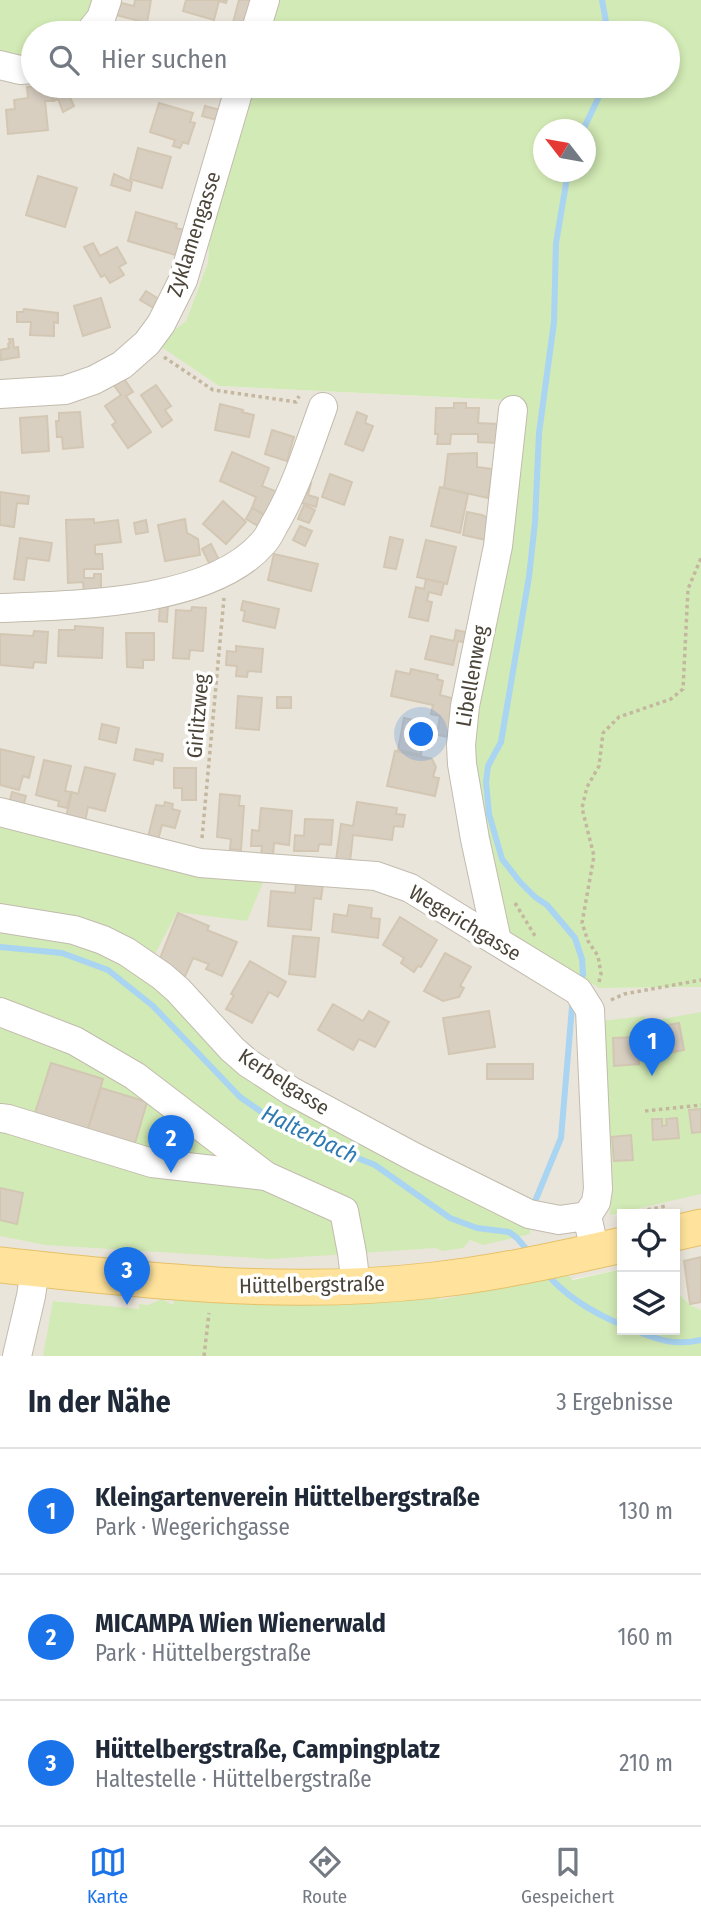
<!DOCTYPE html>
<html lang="de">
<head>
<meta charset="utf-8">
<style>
  body { margin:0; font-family:"Fira Sans Condensed",sans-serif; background:#f6f6f7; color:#1f2937 }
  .controls { position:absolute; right:21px; bottom:21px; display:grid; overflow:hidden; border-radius:0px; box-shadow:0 4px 10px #0003 }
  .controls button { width:63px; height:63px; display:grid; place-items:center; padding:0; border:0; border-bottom:2px solid #e0e1e3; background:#fff; color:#1f2937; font:35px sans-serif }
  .compass { position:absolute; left:533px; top:119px; width:63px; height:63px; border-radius:50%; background:#fff; box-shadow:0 4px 10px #0003; rotate:301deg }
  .you { position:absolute; left:422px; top:735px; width:24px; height:24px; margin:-18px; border:5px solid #fff; border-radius:50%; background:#1a73e8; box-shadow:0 0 0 10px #1a73e833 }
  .badge { display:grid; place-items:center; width:46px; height:46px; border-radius:50%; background:#1a73e8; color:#fff; font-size:23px; font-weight:700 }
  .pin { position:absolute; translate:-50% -58px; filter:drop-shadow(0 2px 4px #0008) }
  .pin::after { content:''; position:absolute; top:37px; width:24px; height:21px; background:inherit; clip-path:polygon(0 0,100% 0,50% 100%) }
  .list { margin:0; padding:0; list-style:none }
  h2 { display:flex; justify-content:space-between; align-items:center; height:91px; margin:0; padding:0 28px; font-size:30px }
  h2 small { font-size:23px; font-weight:400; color:#747a83 }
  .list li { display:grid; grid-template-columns:46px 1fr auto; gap:21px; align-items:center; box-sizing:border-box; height:126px; padding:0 28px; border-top:2px solid #e0e1e3 }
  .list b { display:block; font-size:26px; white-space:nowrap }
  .list p { margin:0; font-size:23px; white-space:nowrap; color:#747a83 }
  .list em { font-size:23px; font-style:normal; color:#747a83 }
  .icon { flex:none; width:38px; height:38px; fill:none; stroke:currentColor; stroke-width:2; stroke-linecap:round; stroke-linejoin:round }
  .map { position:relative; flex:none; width:701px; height:1356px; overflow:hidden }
  .search { position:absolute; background:#fff; box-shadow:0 4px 10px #0003; left:21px; right:21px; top:21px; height:77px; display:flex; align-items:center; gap:18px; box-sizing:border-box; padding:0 24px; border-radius:38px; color:#747a83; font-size:26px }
  .sheet { height:469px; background:#fff }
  nav { display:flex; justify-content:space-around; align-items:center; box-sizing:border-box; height:98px; border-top:2px solid #e0e1e3; background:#fff; font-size:19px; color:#747a83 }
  nav a { display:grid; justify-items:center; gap:4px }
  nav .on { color:#1a73e8 }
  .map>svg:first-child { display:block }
</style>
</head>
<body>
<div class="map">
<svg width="701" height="1356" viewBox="0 0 701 1356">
  <rect width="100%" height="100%" fill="#f6f3ec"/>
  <!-- residential -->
  <path fill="#eae5da" d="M0,0H277L267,33H33V86H251L210,222L208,262L186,321L158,344L219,386L524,401L502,555L599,988L701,987V1310L690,1305L675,1290V1214H622V1269L406,1314L275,1318L105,1307L54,1301L56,1356H0Z"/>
  <!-- green -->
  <g fill="#d2eab5" fill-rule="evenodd">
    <path d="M0,0H93L92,6L75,33H33V55L23,57L0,52Z"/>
    <path d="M277,0H701V987L599,988L502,927L467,760L502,555L524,401L219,386L157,344L186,321L208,262L210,222L251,86H668V33H267ZM544,130H586V172H544Z"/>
    <path d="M0,822L264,880L247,921L177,912L154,956L0,909Z"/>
    <path d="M0,926L101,948L188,1013L530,1228V1234L483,1245L470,1240L463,1248L442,1251L436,1248L271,1259L46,1245L0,1236Z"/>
    <path d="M701,1012V1194L610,1215L603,1130L601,1021L645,1016L646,1022Z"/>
    <path d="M622,1269V1330H675V1290L690,1305L701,1310V1356H43L53,1301L139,1309V1304L148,1305L162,1299L173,1305L175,1297L444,1292L439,1298V1300L567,1274L573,1280Z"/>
  </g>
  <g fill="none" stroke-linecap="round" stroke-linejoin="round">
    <!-- stream -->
    <g stroke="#a9d4f2" stroke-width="6">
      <path d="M602,0L608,33"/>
      <path d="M583,130L604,86"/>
      <path d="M568,172L556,243L554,322L539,433L535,522L529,577L501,742L488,766L486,782L489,814L502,859L520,882L535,897L547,905L575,938L582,959L583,975"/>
      <path d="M0,947L62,953L108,970L153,1006L240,1097L273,1120L298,1134L375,1165L450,1218L477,1228L509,1232L517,1238L529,1252"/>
      <path d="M536,1199L561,1138L572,1007"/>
      <path d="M547,1274C567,1298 594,1313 622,1325"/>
      <path d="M634,1330C658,1340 675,1346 701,1340"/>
    </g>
  </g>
  <!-- building -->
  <g fill="#d8cfc1" stroke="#d3c7b4" stroke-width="2">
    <path d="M135,0H151L147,23L116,15L121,3L134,6Z"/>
    <path d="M186,0H227L226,3L219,1L214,20L183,11Z"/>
    <path d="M239,0H257L249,31L232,26Z"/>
    <path d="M51,86L52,101H45L48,130L8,134L6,110L15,109L14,100L28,98L27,87Z"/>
    <path d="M53,86H82L68,93L74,106L63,112L58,99L54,101Z"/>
    <path d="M159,103L193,113L190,122L195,123L188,144L183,142L180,148L173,146L175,140L150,132Z"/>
    <path d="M205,106L224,111L221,121L202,116Z"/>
    <path d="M138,148L171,157L162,188L130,179Z"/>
    <path d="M114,174L132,182L130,191L111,185Z"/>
    <path d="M38,176L77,188L65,227L26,215Z"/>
    <path d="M136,212L177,224L176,228L189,231L179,256L128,241Z"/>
    <path d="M93,243L100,256L117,247L126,263L119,267L124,275L110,283L105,275L101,277L84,247Z"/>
    <path d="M146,291L162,301L157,310L140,300Z"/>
    <path d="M101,298L110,327L83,336L74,306Z"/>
    <path d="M24,309L58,313V323L54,322V336L30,335L31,322H17V312H23Z"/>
    <path d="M9,339H13L14,348L18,347L19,357L1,360L0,350L9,348L8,344L10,343Z"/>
    <path d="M123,377L133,392L126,396L151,432L128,448L112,425L116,422L105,406L121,395L113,384Z"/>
    <path d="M156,385L171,406L165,410L172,420L162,427L141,395Z"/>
    <path d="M454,403H466V408H479L478,423L498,424L497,443L478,442V434H451L450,444H437L438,434H435L436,408H454Z"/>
    <path d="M220,404L243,410L242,412L254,415L249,437L215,430Z"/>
    <path d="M80,412L83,447L63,449L62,437H57L56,421H59V413Z"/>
    <path d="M357,412L367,416L365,423L373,426L363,451L345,444Z"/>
    <path d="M47,416L49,451L22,453L20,418Z"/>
    <path d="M272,430L294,437L287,461L265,454Z"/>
    <path d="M232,452L269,468L262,486L280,493L270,518L252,508L256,497L220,481Z"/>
    <path d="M477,453V467L493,469L488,498L444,488L448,454Z"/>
    <path d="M330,474L352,482L344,505L322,497Z"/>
    <path d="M306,481L311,483L308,495L318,498L316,507L299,502Z"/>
    <path d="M440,487L468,494L460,533L431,526Z"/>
    <path d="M0,492L29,496L28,504L17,503L14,527L0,525Z"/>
    <path d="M223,501L246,522L226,544L203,524Z"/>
    <path d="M304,505L315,510L309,523L298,519Z"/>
    <path d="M252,508L270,518L263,529L246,519Z"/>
    <path d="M467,512L482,515L495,522L486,540L463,535Z"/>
    <path d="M94,519V523L118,520L121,542L95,545V554H102L103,569H84V578H94V574H101V593L84,594L83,582L68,583L66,520Z"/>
    <path d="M185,519L187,533L198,539L200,555L165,561L158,525Z"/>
    <path d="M146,520L148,532L136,534L134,523Z"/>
    <path d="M300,526L312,531L305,546L293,540Z"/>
    <path d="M390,537L403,540L396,569L384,567Z"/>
    <path d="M20,538L52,543L49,561L27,558L24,580L14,579Z"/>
    <path d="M426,540L456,547L447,584L417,577Z"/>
    <path d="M211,544L220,562L211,567L202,549Z"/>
    <path d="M274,554L318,564L311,591L268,580Z"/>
    <path d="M426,579L444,583L441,595L429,592L427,601L432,602L428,621L409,617L416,587L424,589Z"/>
    <path d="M243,601L279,609L275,628L243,621L245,611L241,610Z"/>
    <path d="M160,604L168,605L167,622L159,621Z"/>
    <path d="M192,607L206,608L203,651L190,650L189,659L173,658L176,610L191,611Z"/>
    <path d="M75,626L103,628L102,658L58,656L59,630H75Z"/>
    <path d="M456,630L474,634L472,644L458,641L453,665L425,659L431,636L454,641Z"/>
    <path d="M34,631L48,632L46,663L34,662L33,668L0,665V634L33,636Z"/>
    <path d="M126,633H154V660H143V668L127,667Z"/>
    <path d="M236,646L263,649L261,672L248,671L247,677L236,676L237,666L226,665L227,651L236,652Z"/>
    <path d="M411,669L438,675L437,679L443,681L440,695L455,699V738L437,735L440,716L431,714L433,705L391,696L396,671L410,674Z"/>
    <path d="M238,696L262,698L259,730L236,728Z"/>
    <rect x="277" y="697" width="14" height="11"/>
    <path d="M404,718L427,723L428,749L422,748L421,755L398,750Z"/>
    <path d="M102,724L119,728L116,743L99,739Z"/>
    <path d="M0,749L34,757L29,778L23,776L19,790L0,785Z"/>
    <path d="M136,749L163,754L162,761L154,759L153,764L134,760Z"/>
    <path d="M395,751L432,759L436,767L433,777L439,778L435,796L387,786Z"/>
    <path d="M44,760L71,766L65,791L71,792L67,808L58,806L59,801L36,795Z"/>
    <path d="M85,767L115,774L105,811L88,807L85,822L66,817L72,792L78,794Z"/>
    <path d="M174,768H196V800H182V788H174Z"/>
    <path d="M12,792L26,796L23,807L9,804Z"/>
    <path d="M220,794L240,796L239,806H244L241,850L230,849L231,839L217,837Z"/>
    <path d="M165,802L173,804L172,809L180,811L175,828L162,825L158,840L148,837L156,805L164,806Z"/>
    <path d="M357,802L397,808L396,814L405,815L403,827L394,826L392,840L353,835L350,862L336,860L341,824L353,826Z"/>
    <path d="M261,808L292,811L289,845L274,843L273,856L261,855L262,846H251L252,830L259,831Z"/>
    <path d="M305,819L333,820L331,845L319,844L318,851H294L295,835L304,836Z"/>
    <path d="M296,882L323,884L321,899L314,898L311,930L268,926L271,891L295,893Z"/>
    <path d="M349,905L372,908L371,918L380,919L378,938L332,932L334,914L347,916Z"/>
    <path d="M178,913L209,926L207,930L237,942L222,976L206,969L209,964L193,958L183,981L159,961Z"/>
    <path d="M400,917L437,940L421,967L418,966L414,972L401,963L404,958L383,945Z"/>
    <path d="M293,936L319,938L315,977L289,974Z"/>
    <path d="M445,953L471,967L460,986L464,988L459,997L443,1001L424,991Z"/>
    <path d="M250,961L286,982L278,997L269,992L252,1023L226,1009L234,995L231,994Z"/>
    <path d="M333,1004L363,1021L369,1011L389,1022L375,1047L359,1039L353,1050L318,1030Z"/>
    <path d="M489,1011L495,1047L449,1054L443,1018Z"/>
    <path d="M679,1023L684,1050L657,1055L652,1028Z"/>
    <path d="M637,1037L639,1064L614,1066L613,1038Z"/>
    <path d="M51,1063L103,1079L88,1129L35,1113Z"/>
    <rect x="487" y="1064" width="46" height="15"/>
    <path d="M101,1088L147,1102L135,1143L88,1129Z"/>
    <path d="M701,1109V1132L692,1133L689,1110Z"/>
    <path d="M677,1118L679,1138L653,1140L652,1119H662V1126L667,1125L666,1119Z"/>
    <path d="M631,1135L633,1160L614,1161L612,1137Z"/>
    <path d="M0,1188L23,1193L17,1224L0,1220Z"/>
    <path d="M701,1257V1302L690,1304L684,1261Z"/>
  </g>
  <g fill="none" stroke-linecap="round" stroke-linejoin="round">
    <!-- minor casing -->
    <g stroke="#c2bbae" stroke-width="30">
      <g id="minor">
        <path d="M89,33L101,18L107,0"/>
        <path d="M255,33L265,0"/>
        <path d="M0,65L20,70L33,69"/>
        <path d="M0,394L65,390L94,380L122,365L147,343L161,324L183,280L240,86"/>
        <path d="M0,608C76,605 210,604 263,543C269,537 272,528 277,520C297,485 309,445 323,407"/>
        <path d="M0,812L200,863L376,876L410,888L578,991L590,1010L598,1189L596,1202L587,1216L595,1251"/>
        <path d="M0,918L74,930L103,940L127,952L162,976L178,990L232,1049L248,1063L291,1091L414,1157L529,1214L559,1220L587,1216"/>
        <path d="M497,941L475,839L462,764L461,745L465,706L498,546L513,410"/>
        <path d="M0,1012L75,1041L135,1076L266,1176L344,1211L352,1253L356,1286"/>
        <path d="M0,1118L8,1119L152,1163L266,1176"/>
        <path d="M17,1356L31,1296L35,1269"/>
      </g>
    </g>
    <!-- major casing -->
    <g stroke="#e6c16a" stroke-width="37">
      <g id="major">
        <path d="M675,1233L701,1227"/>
        <path d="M0,1265C144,1281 289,1297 434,1280C497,1273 560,1259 622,1245"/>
      </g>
    </g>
    <!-- path -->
    <g stroke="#c4b79f" stroke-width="3.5" stroke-dasharray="3.5 3.5" stroke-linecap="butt">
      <path d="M123,24L154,33"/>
      <path d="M164,357L213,390L296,402L299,396"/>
      <path d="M202,838L224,598"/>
      <path d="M515,903L535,936"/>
      <path d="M599,982L601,974L598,956L588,941L582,923L594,856L582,808L587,787L599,766L603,733L619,717L671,699L683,689L688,589L701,558"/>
      <path d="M611,1000L624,994L701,980"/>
      <path d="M645,1111L701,1105"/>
      <path d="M627,1214L666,1206"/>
      <path d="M204,1356L209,1313"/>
    </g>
    <!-- minor -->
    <use href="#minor" stroke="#fff" stroke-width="28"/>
    <!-- major -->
    <use href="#major" stroke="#ffe39c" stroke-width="35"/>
  </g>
  <g text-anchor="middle" stroke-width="7" stroke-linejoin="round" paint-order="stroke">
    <!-- street labels -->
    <g font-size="21" fill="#4b4439" stroke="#fff">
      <text transform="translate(194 234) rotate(-72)" y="7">Zyklamengasse</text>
      <text transform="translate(472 676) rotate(-80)" y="7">Libellenweg</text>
      <text transform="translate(198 716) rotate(-85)" y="7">Girlitzweg</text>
      <text transform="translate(465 923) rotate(31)" y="7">Wegerichgasse</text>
      <text transform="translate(284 1082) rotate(33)" y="7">Kerbelgasse</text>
      <text transform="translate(312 1285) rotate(-1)" y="7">Hüttelbergstraße</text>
    </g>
    <!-- water labels -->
    <g font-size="23" font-style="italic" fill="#2e7ab2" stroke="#fff">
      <text transform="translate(310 1134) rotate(26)" y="8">Halterbach</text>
    </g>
  </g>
</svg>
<div class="controls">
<button><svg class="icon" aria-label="locate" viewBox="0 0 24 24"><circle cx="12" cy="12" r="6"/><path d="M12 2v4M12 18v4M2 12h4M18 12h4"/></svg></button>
<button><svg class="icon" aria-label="layers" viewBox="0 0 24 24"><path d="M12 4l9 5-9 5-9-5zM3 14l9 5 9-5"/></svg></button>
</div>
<svg class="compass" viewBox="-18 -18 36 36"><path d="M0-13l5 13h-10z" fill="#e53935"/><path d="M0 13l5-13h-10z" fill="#747a83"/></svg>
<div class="you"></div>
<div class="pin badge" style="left:652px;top:1076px">1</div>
<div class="pin badge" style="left:171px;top:1173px">2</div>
<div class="pin badge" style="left:127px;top:1305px">3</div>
<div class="search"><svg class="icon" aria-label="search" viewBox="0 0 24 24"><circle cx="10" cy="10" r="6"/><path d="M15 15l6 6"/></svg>Hier suchen</div>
</div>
<section class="sheet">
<h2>In der Nähe<small>3 Ergebnisse</small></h2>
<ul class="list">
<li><span class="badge">1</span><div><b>Kleingartenverein Hüttelbergstraße</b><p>Park · Wegerichgasse</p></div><em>130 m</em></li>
<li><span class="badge">2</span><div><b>MICAMPA Wien Wienerwald</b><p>Park · Hüttelbergstraße</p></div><em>160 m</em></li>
<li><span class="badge">3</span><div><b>Hüttelbergstraße, Campingplatz</b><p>Haltestelle · Hüttelbergstraße</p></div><em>210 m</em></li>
</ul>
</section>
<nav>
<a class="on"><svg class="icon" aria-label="map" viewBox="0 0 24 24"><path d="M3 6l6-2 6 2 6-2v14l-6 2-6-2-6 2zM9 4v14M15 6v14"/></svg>Karte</a>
<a><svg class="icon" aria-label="directions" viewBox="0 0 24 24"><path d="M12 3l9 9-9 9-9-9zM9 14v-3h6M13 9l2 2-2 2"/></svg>Route</a>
<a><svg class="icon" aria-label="saved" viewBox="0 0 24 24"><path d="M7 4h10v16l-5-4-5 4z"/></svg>Gespeichert</a>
</nav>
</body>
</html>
